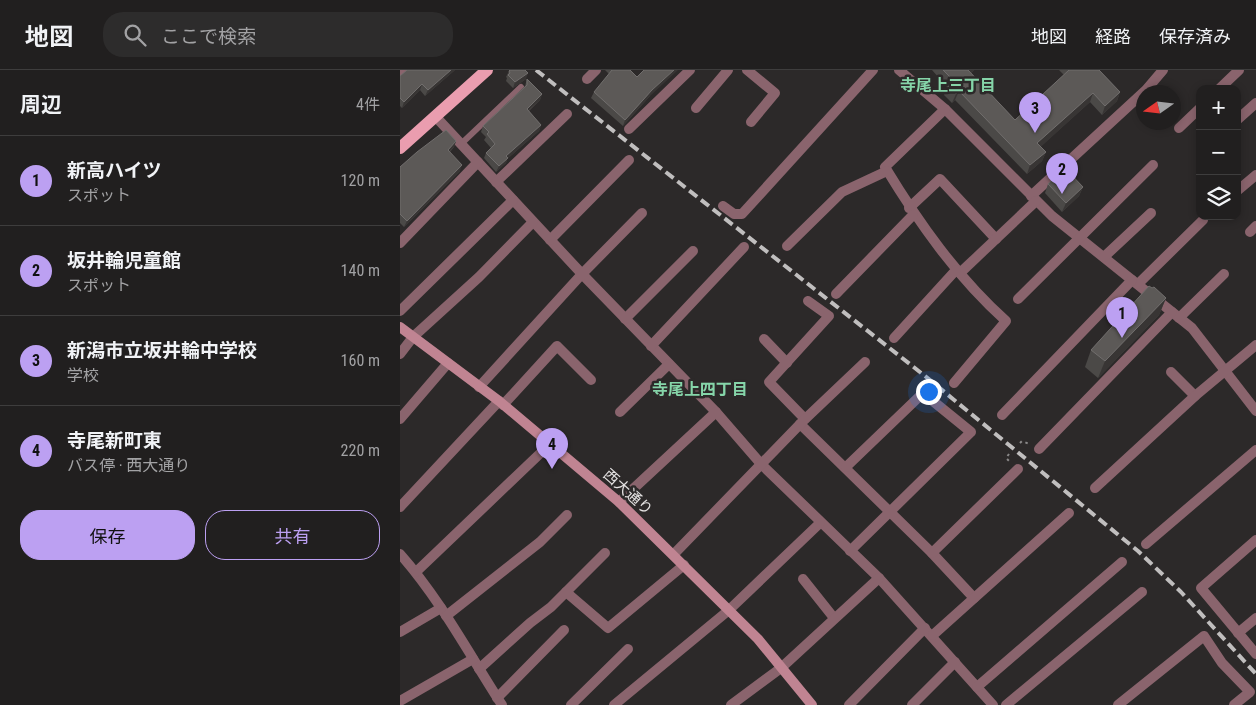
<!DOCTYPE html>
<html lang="ja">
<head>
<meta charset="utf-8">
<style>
  body { margin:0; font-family:"Roboto Condensed","Noto Sans JP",sans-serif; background:#2d2c2c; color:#f1f3f6 }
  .controls { position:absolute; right:15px; top:15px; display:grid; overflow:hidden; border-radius:10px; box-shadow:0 2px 8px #0003 }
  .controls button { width:45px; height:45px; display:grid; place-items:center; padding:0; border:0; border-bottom:1px solid #3e3d3d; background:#211f1f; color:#f1f3f6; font:25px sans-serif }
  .compass { position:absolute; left:736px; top:15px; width:45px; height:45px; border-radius:50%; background:#211f1f; box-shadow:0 2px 8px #0003; rotate:256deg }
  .you { position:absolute; left:528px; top:321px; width:18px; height:18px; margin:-12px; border:4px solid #fff; border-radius:50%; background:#1a73e8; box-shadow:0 0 0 8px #1a73e833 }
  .badge { display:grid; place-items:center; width:32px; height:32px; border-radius:50%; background:#bca0f2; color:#111; font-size:16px; font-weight:700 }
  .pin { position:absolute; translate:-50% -41px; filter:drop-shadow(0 1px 2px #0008) }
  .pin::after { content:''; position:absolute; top:26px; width:18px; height:15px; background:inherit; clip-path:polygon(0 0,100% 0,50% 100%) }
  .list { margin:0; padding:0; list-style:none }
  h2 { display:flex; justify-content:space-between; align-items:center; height:65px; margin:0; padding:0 20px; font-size:21px }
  h2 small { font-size:16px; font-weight:400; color:#a2a2a4 }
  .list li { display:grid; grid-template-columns:32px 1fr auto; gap:15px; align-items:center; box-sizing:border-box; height:90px; padding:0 20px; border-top:1px solid #3e3d3d }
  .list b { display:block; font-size:19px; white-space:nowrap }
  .list p { margin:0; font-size:16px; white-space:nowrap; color:#a2a2a4 }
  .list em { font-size:16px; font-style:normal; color:#a2a2a4 }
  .actions { display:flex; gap:10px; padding:15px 20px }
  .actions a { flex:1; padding:11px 0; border:1px solid #bca0f2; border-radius:20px; text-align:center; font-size:18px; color:#bca0f2 }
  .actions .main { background:#bca0f2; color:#111 }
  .icon { flex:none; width:28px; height:28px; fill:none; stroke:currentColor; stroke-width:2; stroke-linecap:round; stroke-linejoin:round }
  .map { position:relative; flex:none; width:856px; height:635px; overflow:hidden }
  header { display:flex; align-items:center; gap:30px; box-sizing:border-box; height:70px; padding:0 25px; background:#211f1f; border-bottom:1px solid #3e3d3d }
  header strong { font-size:24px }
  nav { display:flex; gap:28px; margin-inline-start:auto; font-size:18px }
  .search { width:350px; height:45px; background:#2d2c2c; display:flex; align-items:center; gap:12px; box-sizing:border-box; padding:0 18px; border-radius:20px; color:#a2a2a4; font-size:19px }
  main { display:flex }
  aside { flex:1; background:#211f1f }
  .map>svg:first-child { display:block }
</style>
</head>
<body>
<header>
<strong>地図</strong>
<div class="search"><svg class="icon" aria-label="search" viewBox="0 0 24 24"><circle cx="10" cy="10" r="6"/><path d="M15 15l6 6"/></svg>ここで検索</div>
<nav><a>地図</a><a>経路</a><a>保存済み</a></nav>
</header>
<main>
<aside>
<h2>周辺<small>4件</small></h2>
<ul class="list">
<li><span class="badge">1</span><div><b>新高ハイツ</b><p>スポット</p></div><em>120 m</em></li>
<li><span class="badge">2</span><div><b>坂井輪児童館</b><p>スポット</p></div><em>140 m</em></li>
<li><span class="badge">3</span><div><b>新潟市立坂井輪中学校</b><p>学校</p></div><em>160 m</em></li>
<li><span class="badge">4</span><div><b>寺尾新町東</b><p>バス停 · 西大通り</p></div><em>220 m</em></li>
</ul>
<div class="actions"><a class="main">保存</a><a>共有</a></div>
</aside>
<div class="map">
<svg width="856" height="635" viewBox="0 0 856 635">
  <rect width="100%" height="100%" fill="#2c2929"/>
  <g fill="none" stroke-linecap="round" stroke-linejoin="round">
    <!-- path -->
    <g stroke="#8b8989" stroke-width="2" stroke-dasharray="2.5 4" stroke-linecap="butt">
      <path d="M620,373L622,371L629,374"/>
      <path d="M609,384L606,388L610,392"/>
    </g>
    <!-- lane -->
    <g stroke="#8a646d" stroke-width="6">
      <path d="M0,3L4,0"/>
      <path d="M61,74L121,17"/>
    </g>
    <!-- street -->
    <g stroke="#8a646d" stroke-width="10">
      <path d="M347,0L375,23L351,52"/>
      <path d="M499,0L545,39L652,146L792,258L856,341"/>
      <path d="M187,9L196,0"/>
      <path d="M819,19L839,0"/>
      <path d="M296,38L328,0"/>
      <path d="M545,39L485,97C519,153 557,207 606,251L554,313"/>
      <path d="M35,46L182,204L316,342L361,394L479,508L593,635"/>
      <path d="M837,50L856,33"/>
      <path d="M779,58L800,38"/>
      <path d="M229,59L290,0"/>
      <path d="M96,112L167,44"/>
      <path d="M837,121L856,105"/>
      <path d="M631,126L746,20L763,0"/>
      <path d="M323,136L334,144H342L473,0"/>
      <path d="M509,138L540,109L596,169"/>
      <path d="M850,162L856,156"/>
      <path d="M150,170L229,90"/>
      <path d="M0,173L78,92"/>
      <path d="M387,176L442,122L487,101"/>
      <path d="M704,187L751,143"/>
      <path d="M560,203L636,131"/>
      <path d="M738,214L803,150"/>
      <path d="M436,224L513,145"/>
      <path d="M618,229L753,95"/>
      <path d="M0,241L113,130"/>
      <path d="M779,248L824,204"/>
      <path d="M225,249L293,181"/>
      <path d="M494,268L556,200"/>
      <path d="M364,269L387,293"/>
      <path d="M251,276L344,177"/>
      <path d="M0,284L13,267L79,207L133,152"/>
      <path d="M771,302L795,326"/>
      <path d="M79,317L182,204L242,143"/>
      <path d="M103,335L157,276L191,310"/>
      <path d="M220,342L269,294"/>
      <path d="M602,345L732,210"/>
      <path d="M0,349L48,293"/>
      <path d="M405,349L369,312L429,246L408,231"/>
      <path d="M400,354L532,483L574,528"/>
      <path d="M639,379L772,242"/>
      <path d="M446,397L523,323L571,362L450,481"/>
      <path d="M695,418L795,326L856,275"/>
      <path d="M219,432L316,342"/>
      <path d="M0,437L99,331"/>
      <path d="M856,470L801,518L856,584"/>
      <path d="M746,474L856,380"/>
      <path d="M532,483L618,399"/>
      <path d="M0,484C40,529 69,584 102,635"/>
      <path d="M274,484L405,349L465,292"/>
      <path d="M16,502L150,374"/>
      <path d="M403,509L434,548"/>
      <path d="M166,522L208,558L284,495"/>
      <path d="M46,546L140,472L167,445"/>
      <path d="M0,562L41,538"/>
      <path d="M838,563L856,548"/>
      <path d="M533,565L669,443"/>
      <path d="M79,599L130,553L151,537L205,483"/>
      <path d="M577,617L722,492"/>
      <path d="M97,628L164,560"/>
      <path d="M0,631L73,589"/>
      <path d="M171,635L228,579"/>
      <path d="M214,635L329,540L420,453"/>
      <path d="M331,635L381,598L479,508"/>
      <path d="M449,635L525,558"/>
      <path d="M512,635L555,592"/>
      <path d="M606,635L742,522"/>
      <path d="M718,635L804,566L822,593L850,622L834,635"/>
    </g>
    <!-- secondary -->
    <path stroke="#c08492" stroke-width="10" d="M0,257L99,331L219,432L358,569L412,635"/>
    <!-- primary -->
    <path stroke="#ea9daf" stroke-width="12" d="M0,78L87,0"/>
    <!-- rail -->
    <path stroke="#c0bebe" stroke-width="4" stroke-dasharray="10 5" stroke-linecap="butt" d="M136,0L525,306L738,481L781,522L856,604"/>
  </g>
  <!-- wall -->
  <g fill="#4b4947">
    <path d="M55,0L25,26L20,20L2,38L0,36V6Z"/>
    <path d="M205,0H230L237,7L250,26L223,56L191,28L194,22L209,4Z"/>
    <path d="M532,0H574L571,3L615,50L664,5L659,0H699L720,22L717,31L702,45L690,32L640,77L646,82L642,91L627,104L555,30L552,33L544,25L547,17Z"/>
    <path d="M109,1L126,9L113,18L106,11L107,8L106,7Z"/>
    <path d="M127,9L142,24L140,30L129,41L141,55L139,61L107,89L106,93L96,102L84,88L86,83L91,78L84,70L86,67L81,62L83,56L125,16Z"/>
    <path d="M56,71L54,77L50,82L60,101L4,157L0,153V97Z"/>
    <path d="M648,114L683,117L679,126L662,142L645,123Z"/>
    <path d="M766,228L759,245L698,308L685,297L691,280Z"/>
  </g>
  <!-- shaded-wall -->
  <g fill="#383534">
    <path d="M51,0H55L25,26L28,20Z"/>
    <path d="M274,0H278L250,26L223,56L225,50L252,20Z"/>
    <path d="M568,0H574L564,10Z"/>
    <path d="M128,3L126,9L113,18L115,12Z"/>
    <path d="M22,14L20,20L2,38L4,32Z"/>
    <path d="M559,21L555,30L552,33L556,24Z"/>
    <path d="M720,22L717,31L702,45L705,36Z"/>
    <path d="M693,23L690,32L634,83L637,73Z"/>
    <path d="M142,24L140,30L124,44L127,39Z"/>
    <path d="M141,55L139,61L107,89L106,93L96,102L99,96L106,86Z"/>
    <path d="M56,71L54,77L45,86L48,80Z"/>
    <path d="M646,82L642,91L627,104L630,95Z"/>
    <path d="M62,95L60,101L4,157L7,151Z"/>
    <path d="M683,117L679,126L662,142L666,133Z"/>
    <path d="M766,228L759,245L698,308L705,291Z"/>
  </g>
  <!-- building -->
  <g fill="#5c5957" stroke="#716e6d">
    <path d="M7,0H51L28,20L22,14L4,32L0,28V6Z"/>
    <path d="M110,0H125L128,3L115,12L108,5L110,3L109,1Z"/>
    <path d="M212,0H230L237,7L244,0H274L252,20L225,50L194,22Z"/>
    <path d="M543,0H568L615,50L669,0H699L720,22L705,36L693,23L637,73L646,82L630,95L559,21L556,24L548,16L553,10Z"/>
    <path d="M127,9L142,24L127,39L141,55L106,86L108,88L99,96L86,83L95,74L87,64L89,62L83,56L127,15Z"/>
    <path d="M46,60L56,71L48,80L62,95L7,151L0,144V97L17,82Z"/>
    <path d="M665,98L683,117L666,133L648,114Z"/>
    <path d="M749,216L752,218L754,217L766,228L705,291L691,280Z"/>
  </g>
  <g text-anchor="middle" stroke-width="5" stroke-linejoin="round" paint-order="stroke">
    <!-- street labels -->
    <g font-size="15" fill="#e4e2e2" stroke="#2c2929">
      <text transform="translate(228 422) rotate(42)" y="5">西大通り</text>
    </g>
    <!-- neighbourhood labels -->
    <g font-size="16" font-weight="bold" fill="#86d5a9" stroke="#2c2929">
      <text x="548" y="21">寺尾上三丁目</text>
      <text x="300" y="325">寺尾上四丁目</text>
    </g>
  </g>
</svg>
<div class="controls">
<button>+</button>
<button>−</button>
<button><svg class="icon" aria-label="layers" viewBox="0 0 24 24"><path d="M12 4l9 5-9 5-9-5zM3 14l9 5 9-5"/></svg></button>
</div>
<svg class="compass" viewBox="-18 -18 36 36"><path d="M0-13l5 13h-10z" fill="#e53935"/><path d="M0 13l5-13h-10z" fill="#a2a2a4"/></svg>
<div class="you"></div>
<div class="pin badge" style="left:722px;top:268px">1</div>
<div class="pin badge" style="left:662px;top:124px">2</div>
<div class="pin badge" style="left:635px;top:63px">3</div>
<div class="pin badge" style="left:152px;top:399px">4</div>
</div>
</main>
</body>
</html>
